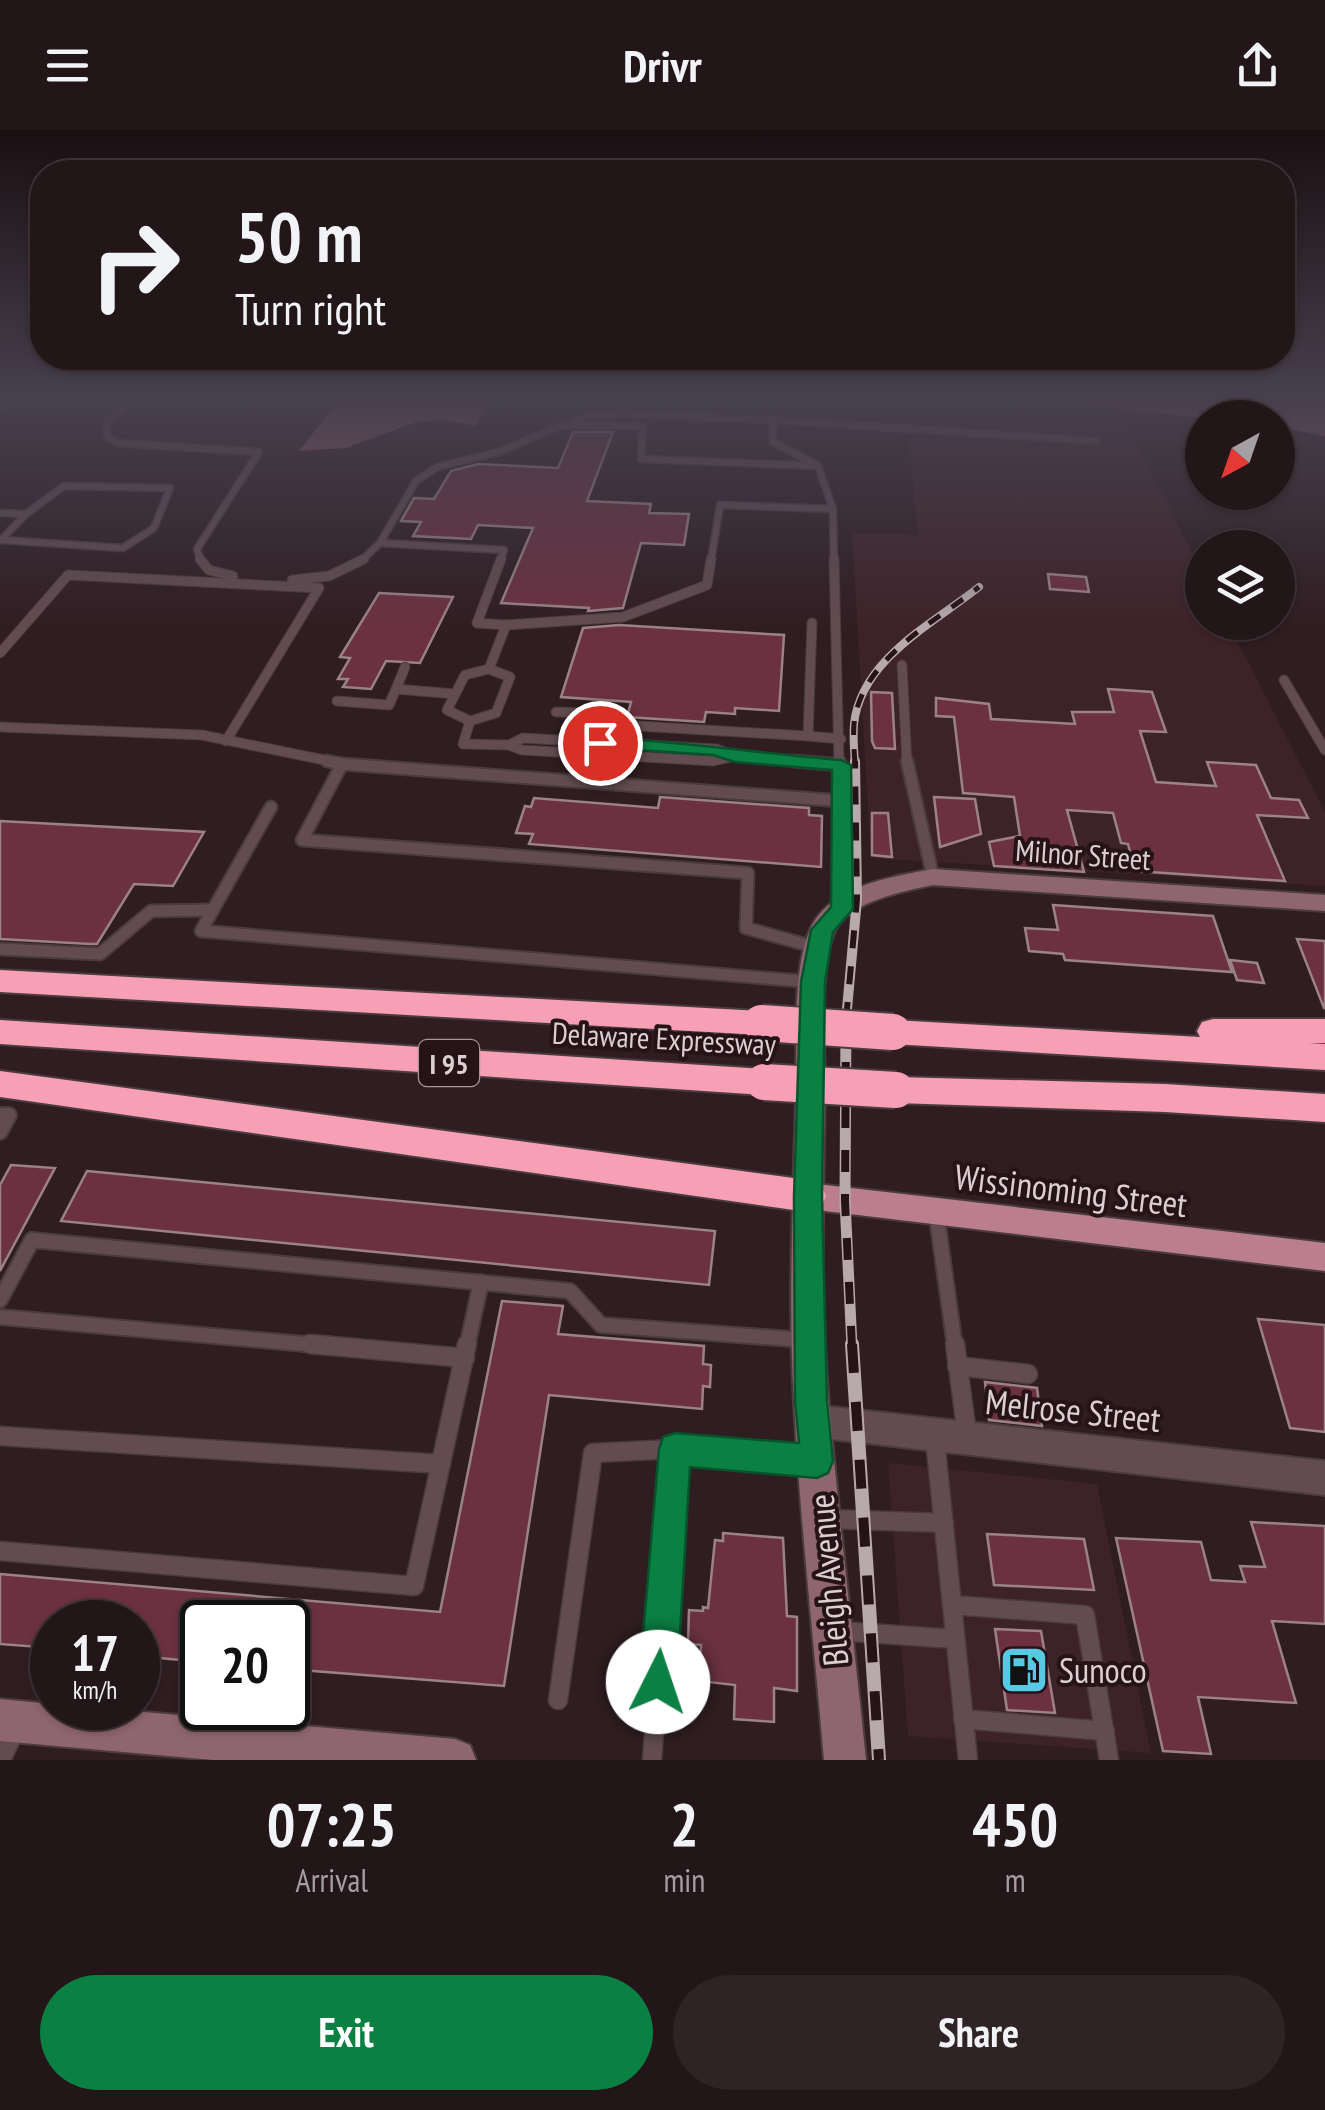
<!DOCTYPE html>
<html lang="en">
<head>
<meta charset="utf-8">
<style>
	body { margin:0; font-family:"PT Sans Narrow",sans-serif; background:#2f2326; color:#f1f3f6; height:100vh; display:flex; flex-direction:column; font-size:38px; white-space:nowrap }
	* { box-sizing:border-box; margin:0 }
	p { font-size:32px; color:#a39fa2 }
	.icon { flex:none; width:55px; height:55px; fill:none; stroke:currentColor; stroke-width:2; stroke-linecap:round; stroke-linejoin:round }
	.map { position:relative; height:1630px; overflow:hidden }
	.side { display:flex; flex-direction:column; background:#231619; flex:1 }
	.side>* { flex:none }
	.banner { position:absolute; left:30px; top:30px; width:1265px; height:210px; border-radius:40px; box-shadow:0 2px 8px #0004,0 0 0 2px #403538; background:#231619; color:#f1f3f6; overflow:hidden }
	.needle { width:65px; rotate:220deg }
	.buttons { position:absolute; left:1185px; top:270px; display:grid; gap:20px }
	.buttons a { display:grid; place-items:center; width:110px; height:110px; border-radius:50%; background:#231619; box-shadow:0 2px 8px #0004,0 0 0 2px #403538; font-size:50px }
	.speed { position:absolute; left:30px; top:1470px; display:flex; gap:20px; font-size:50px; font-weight:700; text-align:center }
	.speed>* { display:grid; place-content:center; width:130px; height:130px; border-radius:50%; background:#231619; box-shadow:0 2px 8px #0004,0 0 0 2px #403538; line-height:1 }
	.speed small { font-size:25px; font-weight:400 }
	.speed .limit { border:5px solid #111; border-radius:15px; background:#fff; color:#111 }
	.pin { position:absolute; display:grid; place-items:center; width:85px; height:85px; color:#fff; margin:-42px; border:5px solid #fff; border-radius:50%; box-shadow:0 2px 10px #0007 }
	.me { position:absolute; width:110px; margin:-55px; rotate:4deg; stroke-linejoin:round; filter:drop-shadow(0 0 8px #0008) }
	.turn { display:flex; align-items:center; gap:35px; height:210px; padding:0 40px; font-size:45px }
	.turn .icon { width:130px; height:130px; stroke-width:2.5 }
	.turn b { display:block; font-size:70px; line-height:85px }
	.eta { display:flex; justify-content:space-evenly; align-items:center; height:170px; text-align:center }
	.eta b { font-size:60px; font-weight:600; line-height:70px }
	.primary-button { display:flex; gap:20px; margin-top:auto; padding:20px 40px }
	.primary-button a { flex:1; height:115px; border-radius:60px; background:#0b8043; color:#fff; font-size:40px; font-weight:600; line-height:115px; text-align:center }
	.primary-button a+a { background:#2f2326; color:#f1f3f6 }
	header { display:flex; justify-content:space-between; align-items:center; height:130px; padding:0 40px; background:#231619; font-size:45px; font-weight:600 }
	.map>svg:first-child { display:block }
	.built { fill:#3d2329 }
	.water { fill:#965767 }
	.building { fill:#6b3141; stroke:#9a8287; stroke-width:2.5 }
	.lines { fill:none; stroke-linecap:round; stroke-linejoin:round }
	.service-far4-casing { stroke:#493b3e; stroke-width:9 }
	.service-far3-casing { stroke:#493b3e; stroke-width:11 }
	.service-far2-casing { stroke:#493b3e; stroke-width:15 }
	.service-far1-casing { stroke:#493b3e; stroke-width:18 }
	.service-casing { stroke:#493b3e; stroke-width:21 }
	.minor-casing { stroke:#493b3e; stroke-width:4 }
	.secondary-casing { stroke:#493b3e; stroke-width:4 }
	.primary-casing { stroke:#493b3e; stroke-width:4 }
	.motorway-casing { stroke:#493b3e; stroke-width:4 }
	.service-far4 { stroke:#624c51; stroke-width:6 }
	.service-far3 { stroke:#624c51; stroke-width:9 }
	.service-far2 { stroke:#624c51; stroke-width:11 }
	.service-far1 { stroke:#624c51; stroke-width:14 }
	.service { stroke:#624c51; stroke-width:18 }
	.minor { fill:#624c51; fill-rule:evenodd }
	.secondary { fill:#8f656f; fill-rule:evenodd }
	.primary { fill:#bb7e8c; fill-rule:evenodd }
	.motorway { fill:#f79fb4; fill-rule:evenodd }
	.rail-far3-casing { stroke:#b7a9ac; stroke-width:8 }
	.rail-far2-casing { stroke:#b7a9ac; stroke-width:10 }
	.rail-far1-casing { stroke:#b7a9ac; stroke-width:11 }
	.rail-casing { stroke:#b7a9ac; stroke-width:14 }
	.rail-far3 { stroke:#251318; stroke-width:5; stroke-dasharray:14; stroke-linecap:butt }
	.rail-far2 { stroke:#251318; stroke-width:6; stroke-dasharray:18; stroke-linecap:butt }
	.rail-far1 { stroke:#251318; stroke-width:8; stroke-dasharray:22; stroke-linecap:butt }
	.rail { stroke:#251318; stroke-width:10; stroke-dasharray:29; stroke-linecap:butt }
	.motorway-bridge-casing { stroke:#493b3e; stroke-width:40; stroke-linecap:butt }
	.motorway-bridge { stroke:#f79fb4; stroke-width:36 }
	.route { fill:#0b8043; stroke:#07532c; stroke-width:2.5 }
	.labels { text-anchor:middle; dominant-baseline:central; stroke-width:8; stroke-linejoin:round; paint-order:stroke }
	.shield { fill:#251318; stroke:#a5979a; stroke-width:2.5 }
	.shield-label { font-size:28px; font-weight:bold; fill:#dccfd2 }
	.street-label { font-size:30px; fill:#dccfd2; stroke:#251318 }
	.near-street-label { font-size:35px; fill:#dccfd2; stroke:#251318 }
	.near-poi-label { font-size:35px; fill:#dccfd2; stroke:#251318; text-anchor:start }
</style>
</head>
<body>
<header><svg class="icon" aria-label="menu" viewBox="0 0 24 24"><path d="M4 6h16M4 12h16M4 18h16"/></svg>Drivr<svg class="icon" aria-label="share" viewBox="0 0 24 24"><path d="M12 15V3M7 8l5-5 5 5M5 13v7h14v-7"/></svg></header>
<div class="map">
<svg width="1325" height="1630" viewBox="0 0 1325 1630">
	<rect width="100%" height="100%" fill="#2f1d21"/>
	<g class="built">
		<polygon points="907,287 1128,297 1202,443 1202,492 1228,493 1325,682 1325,756 871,728 852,403 918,405"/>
		<polygon points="888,1333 1097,1354 1151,1623 908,1606"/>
	</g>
	<g class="water">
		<polygon points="338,271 489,271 476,296 442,290 416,292 346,318 299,321"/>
		<polygon points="1054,271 1325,271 1325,306 1278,297 1278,288 1202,288"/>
	</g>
	<g class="building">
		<polygon points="573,302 613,302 587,371 651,374 649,383 689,384 684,415 641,413 623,478 588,481 589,478 501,473 533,398 478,395 471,409 413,406 421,392 401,391 414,368 434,369 451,341 478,334 558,338"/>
		<polygon points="1048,444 1086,447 1089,462 1050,459"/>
		<polygon points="379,463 453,467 420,533 386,531 371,559 343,557 348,549 338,549 350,528 340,527"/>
		<polygon points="619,495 784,505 779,581 735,578 735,584 706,582 704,592 627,587 631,572 561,567 583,498"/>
		<polygon points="1108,559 1152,562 1166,602 1140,601 1156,652 1216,656 1207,632 1256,635 1271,668 1299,670 1308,688 1257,685 1285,751 1135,741 1128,714 1121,713 1113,683 1067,680 1084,742 994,736 989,712 1020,706 1014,667 963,663 954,587 936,586 936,568 989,574 991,589 1075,594 1072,582 1114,582"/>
		<polygon points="871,562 892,563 895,619 875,618 872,611"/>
		<polygon points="660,667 809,678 809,685 822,686 821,737 529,714 533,704 516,703 525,676 531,677 534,668 658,678"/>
		<polygon points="934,667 975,669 981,704 940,717"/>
		<polygon points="872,683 888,683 892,727 872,725"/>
		<polygon points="0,691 204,702 173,756 134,754 97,814 90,814 0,809"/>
		<polygon points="1053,775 1213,786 1232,842 1065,830 1063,824 1029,821 1025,798 1058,800"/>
		<polygon points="1297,809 1325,811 1325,878 1324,878"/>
		<polygon points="1230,830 1257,833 1264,853 1237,850"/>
		<polygon points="11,1035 55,1038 0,1141 0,1055"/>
		<polygon points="87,1041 715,1101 709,1155 61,1091"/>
		<polygon points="502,1171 563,1176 558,1204 704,1216 703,1234 711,1235 710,1257 703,1256 702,1279 549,1265 504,1556 288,1539 288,1492 202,1492 202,1532 138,1526 138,1492 52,1492 52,1518 0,1514 0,1444 440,1482"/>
		<polygon points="1258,1189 1325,1195 1325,1302 1290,1298"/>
		<polygon points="985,1252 1037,1258 1042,1296 989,1290"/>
		<polygon points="1251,1392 1325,1396 1325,1494 1272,1491 1296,1573 1198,1567 1211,1624 1163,1621 1116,1408 1201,1412 1211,1450 1245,1452 1240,1436 1265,1437"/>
		<polygon points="723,1403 783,1408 787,1486 797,1487 797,1561 774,1558 774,1592 734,1589 735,1555 700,1551 701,1515 688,1514 689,1480 703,1481 703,1477 708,1478 715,1410 723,1411"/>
		<polygon points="987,1404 1084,1409 1094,1460 994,1455"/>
		<polygon points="995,1499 1041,1501 1055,1583 1007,1580"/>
	</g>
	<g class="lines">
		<g class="service-far4-casing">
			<g id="service-far4">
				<polyline points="132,271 107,292 107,306 118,313 259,322 197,419 201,431"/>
				<polyline points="627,271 621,284 773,290"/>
				<polyline points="0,277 8,271"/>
				<polyline points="572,292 589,284 621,284"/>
				<polyline points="815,334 773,312 773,290 1097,311"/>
				<polygon points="64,356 170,358 154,398 123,418 1,410 26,384"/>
				<polyline points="833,379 834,431"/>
				<polyline points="0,383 26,384"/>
				<polyline points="361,431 380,413"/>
				<polyline points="500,431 504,420 380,413 416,351 437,337 499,322 561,295 643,296 641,329 818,336 833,379 720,375 711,431"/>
			</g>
		</g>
		<g class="service-far3-casing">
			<g id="service-far3">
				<polyline points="200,429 209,440 233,446"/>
				<polyline points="501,429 477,493 506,495"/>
				<polyline points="834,429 839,633"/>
				<polyline points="292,450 329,446 364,429"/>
				<polyline points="812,493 808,606 841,609"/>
				<polyline points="506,495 623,487 707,455 711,429"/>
				<polyline points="0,523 68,445 319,458 226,611"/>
				<polyline points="902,535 907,633"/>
				<polyline points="489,539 506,495"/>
				<polygon points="489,539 510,547 496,583 470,591 447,580 465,545"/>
				<polyline points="1284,550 1325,620"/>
				<polyline points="396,559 405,537"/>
				<polyline points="337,571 389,575 396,559 455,564"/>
				<polyline points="556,582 588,583 621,595 808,606"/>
				<polyline points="470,591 463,614 509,615"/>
				<polyline points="0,597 202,605 339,633"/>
				<polygon points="523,608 716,619 735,626 713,631 522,620 509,615"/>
				<polyline points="735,626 823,633"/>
			</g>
		</g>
		<g class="service-far2-casing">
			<g id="service-far2">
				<polyline points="327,631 342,634"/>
				<polyline points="794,631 841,635"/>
				<polyline points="839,631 842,779"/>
				<polyline points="907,631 933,747"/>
				<polyline points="271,677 201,801 813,852"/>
				<polyline points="818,818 746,798 748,743 302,710 342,634 842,671"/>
				<polyline points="0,819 100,824 151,781 213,780"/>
			</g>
		</g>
		<g class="service-far1-casing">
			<g id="service-far1">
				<polyline points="0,985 9,985 0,1002"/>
				<polyline points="936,1081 955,1217"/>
				<polyline points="0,1170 32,1110 570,1161 601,1195 806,1210"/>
				<polyline points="0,1187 338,1217"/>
				<polyline points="467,1217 481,1152"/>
			</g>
		</g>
		<g class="service-casing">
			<g id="service">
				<polyline points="310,1214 465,1228"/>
				<polyline points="955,1214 967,1304"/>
				<polyline points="957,1236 1028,1244"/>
				<polyline points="0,1306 441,1334"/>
				<polyline points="935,1310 952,1475"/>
				<polyline points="828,1389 944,1393"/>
				<polyline points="0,1421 414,1456 467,1214"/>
				<polyline points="839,1501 955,1509"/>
				<polyline points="558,1570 593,1323 675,1319"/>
				<polyline points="963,1589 1105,1601"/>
				<polyline points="1,1630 16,1598"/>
				<polyline points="652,1630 675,1319 813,1331"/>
				<polyline points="968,1630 952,1475 1085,1485 1109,1630"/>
			</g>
		</g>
		<g class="minor-casing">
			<polygon id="minor" points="813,1275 1325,1331 1325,1365 813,1307 802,1302 797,1291 802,1280"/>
		</g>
		<g class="secondary-casing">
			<g id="secondary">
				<path d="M933,739L1325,765V781L933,755C904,761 846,772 834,803C819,841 825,920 825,962C823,1066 820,1171 829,1274C839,1393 854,1512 866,1630H824C814,1511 800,1392 794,1273C788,1173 793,1070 796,969C798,920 791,847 809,802C827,756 891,747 933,739Z"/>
				<polygon points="0,1569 52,1574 52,1578 98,1578 455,1609 470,1615 476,1630 213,1630 0,1611"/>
			</g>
		</g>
		<g class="primary-casing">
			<polygon id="primary" points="808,1053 1325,1113 1325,1141 808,1079 797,1075 793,1066 797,1057"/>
		</g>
		<g class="motorway-casing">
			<g id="motorway">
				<polygon points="0,840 761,881 772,884 777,893 772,902 761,905 0,862"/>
				<polygon points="1213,889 1325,889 1325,913 1309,913 1325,914 1325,940 893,914 882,911 877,902 882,893 893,890 1200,907 1197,901 1202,892"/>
				<polygon points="0,890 764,939 776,943 781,952 776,961 764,965 0,914"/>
				<polygon points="0,941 808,1050 821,1055 826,1066 821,1077 808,1082 0,967"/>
				<polygon points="896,947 1165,954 1325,964 1325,992 1165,982 896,973 884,970 879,960 884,950"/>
			</g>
		</g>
		<use href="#service-far4" class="service-far4"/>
		<use href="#service-far3" class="service-far3"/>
		<use href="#service-far2" class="service-far2"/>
		<use href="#service-far1" class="service-far1"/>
		<use href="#service" class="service"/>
		<use href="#minor" class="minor"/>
		<use href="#secondary" class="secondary"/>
		<use href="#primary" class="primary"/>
		<use href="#motorway" class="motorway"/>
		<g class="rail-far3-casing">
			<path id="rail-far3" d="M855,633C854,621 853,607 854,594C861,529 934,493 979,457"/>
		</g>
		<g class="rail-far2-casing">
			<polyline id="rail-far2" points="846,890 857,769 855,631"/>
		</g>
		<g class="rail-far1-casing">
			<polyline id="rail-far1" points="846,888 845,1071 852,1217"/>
		</g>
		<g class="rail-casing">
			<polyline id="rail" points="852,1214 879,1630"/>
		</g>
		<use href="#rail-far3" class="rail-far3"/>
		<use href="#rail-far2" class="rail-far2"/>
		<use href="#rail-far1" class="rail-far1"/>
		<use href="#rail" class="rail"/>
		<g class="motorway-bridge-casing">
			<g id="motorway-bridge">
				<polyline points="761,893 893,902"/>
				<polyline points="764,952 896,960"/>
			</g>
		</g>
		<use href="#motorway-bridge" class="motorway-bridge"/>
	</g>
	<linearGradient id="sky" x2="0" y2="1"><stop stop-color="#1a1012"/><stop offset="0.54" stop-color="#47404e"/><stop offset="1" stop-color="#47404e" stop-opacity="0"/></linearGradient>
	<rect width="1325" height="499" fill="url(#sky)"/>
	<path class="route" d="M600,607C681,612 760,623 841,630L851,635L853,779L833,802L825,852L822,1066L827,1271L833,1331L828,1343L817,1348L690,1337L677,1552L671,1566L658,1571L644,1566L639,1552L659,1319L663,1307L675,1303L799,1313L795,1271L794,1066L801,852L811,800L831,777L832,640L735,632L713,625L593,617V609Z"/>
	<defs>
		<g id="fuel-square" transform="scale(2.5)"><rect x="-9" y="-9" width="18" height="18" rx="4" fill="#57c9e2" stroke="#251318"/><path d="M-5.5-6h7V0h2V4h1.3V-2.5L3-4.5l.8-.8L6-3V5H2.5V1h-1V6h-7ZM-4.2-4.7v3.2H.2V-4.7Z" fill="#111"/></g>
	</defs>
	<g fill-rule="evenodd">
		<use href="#fuel-square" x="1024" y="1540"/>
	</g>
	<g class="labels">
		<rect class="shield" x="419" y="910" width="60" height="46" rx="8"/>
		<g class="shield-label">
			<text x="449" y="933">I 95</text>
		</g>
		<g class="street-label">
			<text transform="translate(1083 724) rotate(4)">Milnor Street</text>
			<text transform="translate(664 908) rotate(3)">Delaware Expressway</text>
		</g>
		<g class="near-street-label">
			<text transform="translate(1071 1060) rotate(7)">Wissinoming Street</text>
			<text transform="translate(1073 1280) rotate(6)">Melrose Street</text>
			<text transform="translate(828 1450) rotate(-95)">Bleigh Avenue</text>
		</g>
		<g class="near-poi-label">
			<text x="1059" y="1540">Sunoco</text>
		</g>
	</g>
</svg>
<div class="buttons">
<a><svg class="needle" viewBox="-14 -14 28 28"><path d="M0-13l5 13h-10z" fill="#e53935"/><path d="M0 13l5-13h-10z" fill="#a39fa2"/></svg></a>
<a><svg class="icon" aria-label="layers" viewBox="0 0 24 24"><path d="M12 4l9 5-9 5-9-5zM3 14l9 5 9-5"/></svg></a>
</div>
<div class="speed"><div>17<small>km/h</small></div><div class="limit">20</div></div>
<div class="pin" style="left:600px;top:613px;background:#d93025"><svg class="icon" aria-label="arrive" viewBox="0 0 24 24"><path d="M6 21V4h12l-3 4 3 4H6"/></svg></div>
<svg class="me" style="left:658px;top:1552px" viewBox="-20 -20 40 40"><circle r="19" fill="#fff"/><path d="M0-13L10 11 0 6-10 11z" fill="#0b8043"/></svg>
<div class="banner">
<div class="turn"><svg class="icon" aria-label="right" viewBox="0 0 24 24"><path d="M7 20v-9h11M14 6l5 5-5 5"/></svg><div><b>50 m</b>Turn right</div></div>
</div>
</div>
<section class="side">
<div class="eta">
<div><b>07:25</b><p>Arrival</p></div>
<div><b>2</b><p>min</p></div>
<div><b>450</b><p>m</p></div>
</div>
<div class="primary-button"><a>Exit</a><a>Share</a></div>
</section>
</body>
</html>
